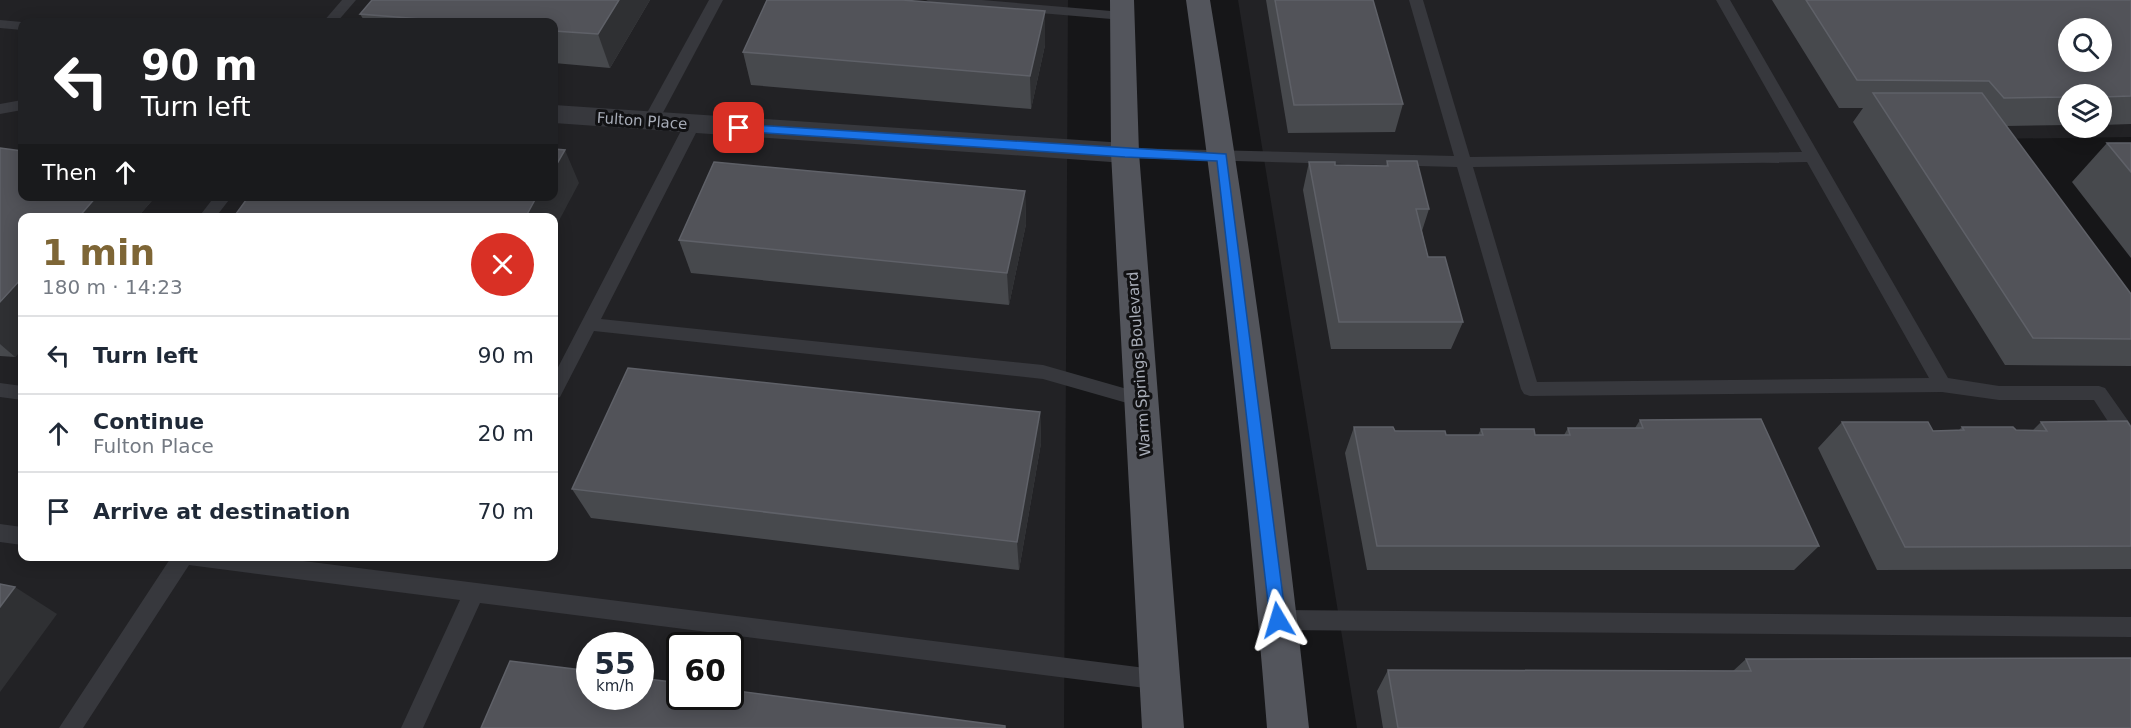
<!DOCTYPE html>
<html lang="en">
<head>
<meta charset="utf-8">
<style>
	body { margin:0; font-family:"DejaVu Sans",sans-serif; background:#f2f2f3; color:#1f2937; height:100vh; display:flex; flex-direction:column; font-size:22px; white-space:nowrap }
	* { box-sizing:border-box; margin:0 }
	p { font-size:20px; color:#747a83 }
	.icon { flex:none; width:33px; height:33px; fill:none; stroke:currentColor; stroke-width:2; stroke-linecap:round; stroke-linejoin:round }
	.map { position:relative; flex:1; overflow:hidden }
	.drawer { position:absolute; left:18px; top:213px; width:540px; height:348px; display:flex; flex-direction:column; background:#fff; border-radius:12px; box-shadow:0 3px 15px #0003 }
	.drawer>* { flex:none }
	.top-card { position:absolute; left:18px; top:18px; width:540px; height:183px; border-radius:12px; box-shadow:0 3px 15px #0003; background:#202124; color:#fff; overflow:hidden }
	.buttons { position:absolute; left:2058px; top:18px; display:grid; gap:12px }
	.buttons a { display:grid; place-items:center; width:54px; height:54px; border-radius:50%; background:#fff; box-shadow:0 3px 15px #0003; font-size:30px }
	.speed { position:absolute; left:576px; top:632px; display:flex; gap:12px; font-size:30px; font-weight:700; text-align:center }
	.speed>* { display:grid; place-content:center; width:78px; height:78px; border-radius:50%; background:#fff; box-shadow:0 3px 15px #0003; line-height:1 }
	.speed small { font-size:15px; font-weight:400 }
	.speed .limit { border:3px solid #111; border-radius:9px; background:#fff; color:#111 }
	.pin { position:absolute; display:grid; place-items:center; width:51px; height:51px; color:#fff; margin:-26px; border-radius:12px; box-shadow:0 3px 9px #0006 }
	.me { position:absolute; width:66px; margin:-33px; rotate:353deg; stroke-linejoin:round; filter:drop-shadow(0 0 4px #0008) }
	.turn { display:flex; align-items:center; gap:21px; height:126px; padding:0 24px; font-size:27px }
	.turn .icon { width:78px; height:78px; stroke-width:2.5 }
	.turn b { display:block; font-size:42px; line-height:51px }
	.then { display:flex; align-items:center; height:57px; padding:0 24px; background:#0003; gap:12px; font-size:22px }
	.round { display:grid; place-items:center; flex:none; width:63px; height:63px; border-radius:32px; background:#f2f2f3 }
	.headline { display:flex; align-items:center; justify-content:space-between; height:102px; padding:0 24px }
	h1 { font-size:36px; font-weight:600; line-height:45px; color:#7e6636 }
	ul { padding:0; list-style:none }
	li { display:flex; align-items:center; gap:18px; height:78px; padding:0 24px; border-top:2px solid #e0e1e3 }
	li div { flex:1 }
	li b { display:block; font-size:22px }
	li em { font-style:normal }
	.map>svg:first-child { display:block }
	.built { fill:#222225; fill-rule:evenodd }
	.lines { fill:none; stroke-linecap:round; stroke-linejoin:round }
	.lane { fill:#37383d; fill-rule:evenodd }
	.street { fill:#37383d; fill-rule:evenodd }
	.primary { fill:#53555c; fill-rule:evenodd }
	.wall { fill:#47494d }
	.shaded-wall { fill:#2f3033 }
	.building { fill:#525359; stroke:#5f6168; stroke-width:1.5; fill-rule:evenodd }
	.route { fill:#1a73e8; stroke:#114b97; stroke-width:1.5 }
	.labels { text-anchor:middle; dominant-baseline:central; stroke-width:6; stroke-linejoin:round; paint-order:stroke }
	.street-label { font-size:15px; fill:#a8adb8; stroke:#111113 }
</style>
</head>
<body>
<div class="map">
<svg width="2131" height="728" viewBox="0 0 2131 728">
	<rect width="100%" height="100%" fill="#161618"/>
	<g class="built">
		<path d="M0,0H1068L1064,728H0ZM22,22H554V196H22ZM22,218H554V556H22ZM590,645H640V696H590ZM680,645H730V696H680Z"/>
		<path d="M1238,0H2131V137L1987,139L2131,326V728H1357ZM2068,28H2102V62H2068ZM2068,94H2102V128H2068Z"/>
	</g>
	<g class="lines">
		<g class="lane">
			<polygon points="342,0 356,0 337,22 323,22"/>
			<polygon points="709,0 723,0 658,122 650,127 645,126 642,122"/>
			<polygon points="926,0 982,0 1123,12 1130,16 1123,20 933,4"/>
			<path d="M1409,0H1423L1470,157L1802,152L1716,0H1730L1948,378L1999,386H2099L2105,388L2131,425V448L2124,446L2094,400H1999L1942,392L1530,396L1524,394L1521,389L1457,167L1125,158L1117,153L1125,148L1454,156ZM1807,162L1929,378L1537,382L1473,167Z"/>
			<polygon points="0,20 22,22 25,22 22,22 22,30 0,28"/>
			<polygon points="22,100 22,110 0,114 0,104"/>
			<polygon points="692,120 700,125 601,319 1043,365 1148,395 1150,400 1148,405 1141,407 1043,379 594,331 560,397 554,399 554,375 684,125"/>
			<polygon points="215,196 232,196 215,218 198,218"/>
			<polygon points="0,383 22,386 22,400 0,397"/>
			<polygon points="0,524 22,527 22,545 0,542"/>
			<polygon points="172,556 264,556 1161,670 1169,673 1172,680 1169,687 1161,690 480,603 423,728 401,728 460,600 189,565 83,728 59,728"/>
			<polygon points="1278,610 2131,617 2131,637 1278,630 1271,627 1267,620 1271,613"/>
		</g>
		<polygon class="street" points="554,105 1125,143 1135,146 1139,153 1135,160 1125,163 554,123"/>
		<g class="primary">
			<polygon points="1110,0 1134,0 1139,153 1184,728 1142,728 1111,153"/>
			<path d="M1186,0H1210C1250,241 1283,485 1309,728H1267C1248,485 1220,242 1186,0Z"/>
		</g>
	</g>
	<g class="wall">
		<polygon points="372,0 650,0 610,68 554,63 554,22 365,22 360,14"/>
		<polygon points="1266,0 1373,0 1403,104 1395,132 1288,133"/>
		<polygon points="1772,0 2131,0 2131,124 2102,125 2102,94 2068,94 2068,125 2006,126 2131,294 2131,366 2005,365 1853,122 1863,108 1839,108"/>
		<polygon points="1045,11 1045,45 1031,109 751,85 743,52"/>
		<polygon points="2107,143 2131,143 2131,258 2072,182"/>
		<polygon points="0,148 22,196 156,196 15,357 0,356"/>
		<polygon points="1387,161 1429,209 1422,231 1428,257 1463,322 1451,349 1331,349 1303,190 1309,162 1335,165 1386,166"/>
		<polygon points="1025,191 1026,224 1009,305 691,273 679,240"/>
		<polygon points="1040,412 1041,443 1019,570 591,518 572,489"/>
		<polygon points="1640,420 1819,546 1794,570 1367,570 1345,453 1354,427 1446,435 1478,435 1481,429 1535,435 1564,435 1568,428 1635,428"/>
		<polygon points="1842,422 1933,431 1958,431 1962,427 2032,431 2041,422 2131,427 2131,569 1877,570 1818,448"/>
		<polygon points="1746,659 2131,728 1383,728 1377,691 1388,670 1733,671"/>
	</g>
	<g class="shaded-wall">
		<polygon points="619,0 650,0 610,68 598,34"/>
		<polygon points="1045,11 1045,45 1031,109 1030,76"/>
		<polygon points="565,150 579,183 554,230 554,218 525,218 537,196 554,196 554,169"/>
		<polygon points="1025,191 1026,224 1009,305 1007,273"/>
		<polygon points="97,196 156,196 137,218 78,218"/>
		<polygon points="22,278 22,349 15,357 0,344 0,302"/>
		<polygon points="1040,412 1041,443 1019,570 1017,542"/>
		<polygon points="15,587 57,614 0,692 0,607"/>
	</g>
	<g class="building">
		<polygon points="372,0 619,0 598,34 554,31 554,22 458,22 360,14"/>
		<polygon points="767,0 902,0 1045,11 1030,76 743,52"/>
		<polygon points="1275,0 1373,0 1403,104 1294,105"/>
		<path d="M1806,0H2131V96L2102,97V94H2068V97L2004,98L1989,81L1857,80ZM2068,28H2102V62H2068Z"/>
		<polygon points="1873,93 1982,93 2131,294 2131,339 2033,338"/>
		<polygon points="2107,143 2131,143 2131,172"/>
		<polygon points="0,148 22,151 22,196 97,196 78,218 22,218 22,278 0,302"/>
		<polygon points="554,149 565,150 554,169"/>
		<polygon points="1387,161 1417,161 1429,209 1416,209 1428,257 1445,257 1463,322 1339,322 1309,162 1335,162 1335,165 1388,166"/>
		<polygon points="714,162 1025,191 1007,273 679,240"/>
		<polygon points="249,196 537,196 525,218 233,218"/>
		<polygon points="628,368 1040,412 1017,542 572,489"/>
		<polygon points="1761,419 1819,546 1377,546 1354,427 1393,427 1395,431 1445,431 1446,435 1483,435 1481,429 1534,429 1535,435 1570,435 1568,428 1643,428 1640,420"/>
		<polygon points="2127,421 2131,427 2131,546 1905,547 1842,422 1928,422 1933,431 1964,430 1962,427 2013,427 2016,430 2047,431 2041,422"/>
		<polygon points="0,584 15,587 0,607"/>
		<polygon points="2131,658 2131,728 1398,728 1388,670 1751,671 1746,659"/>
		<polygon points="510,661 590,671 590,696 640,696 640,678 680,683 680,696 730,696 730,690 1005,726 1005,728 481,728"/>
	</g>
	<polygon class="route" points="739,124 1226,154 1286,620 1283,625 1278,627 1272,625 1270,620 1217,161 1125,157 735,131 733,128"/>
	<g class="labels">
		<g class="street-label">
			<text transform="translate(642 121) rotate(4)">Fulton Place</text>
			<text transform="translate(1139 364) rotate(-94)">Warm Springs Boulevard</text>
		</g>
	</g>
</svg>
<div class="buttons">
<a><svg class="icon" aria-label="search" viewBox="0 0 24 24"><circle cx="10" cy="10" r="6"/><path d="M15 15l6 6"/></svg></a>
<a><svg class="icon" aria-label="layers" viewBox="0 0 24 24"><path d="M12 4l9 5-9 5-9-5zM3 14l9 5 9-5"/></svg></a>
</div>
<div class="speed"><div>55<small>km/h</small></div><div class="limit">60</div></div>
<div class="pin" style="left:739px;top:128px;background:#d93025"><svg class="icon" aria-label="arrive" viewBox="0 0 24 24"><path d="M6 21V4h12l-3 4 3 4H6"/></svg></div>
<svg class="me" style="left:1278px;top:620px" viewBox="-20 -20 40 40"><path d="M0-17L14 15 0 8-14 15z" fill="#1a73e8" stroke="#fff" stroke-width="4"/></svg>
<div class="top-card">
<div class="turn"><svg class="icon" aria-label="left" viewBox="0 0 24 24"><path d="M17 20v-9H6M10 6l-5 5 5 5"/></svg><div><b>90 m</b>Turn left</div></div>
<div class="then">Then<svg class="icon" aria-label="ahead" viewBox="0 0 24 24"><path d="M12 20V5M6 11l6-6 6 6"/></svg></div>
</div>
<section class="drawer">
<div class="headline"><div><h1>1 min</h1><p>180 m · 14:23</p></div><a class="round" style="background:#d93025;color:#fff"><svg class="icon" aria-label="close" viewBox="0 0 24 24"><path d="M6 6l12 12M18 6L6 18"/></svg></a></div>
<ul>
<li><svg class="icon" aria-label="left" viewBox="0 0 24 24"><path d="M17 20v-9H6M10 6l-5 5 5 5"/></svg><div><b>Turn left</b></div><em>90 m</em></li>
<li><svg class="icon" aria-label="ahead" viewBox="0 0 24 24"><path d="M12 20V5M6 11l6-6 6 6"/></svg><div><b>Continue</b><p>Fulton Place</p></div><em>20 m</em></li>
<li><svg class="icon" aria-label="arrive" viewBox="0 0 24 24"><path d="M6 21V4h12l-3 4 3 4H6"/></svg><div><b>Arrive at destination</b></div><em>70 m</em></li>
</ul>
</section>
</div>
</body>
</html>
